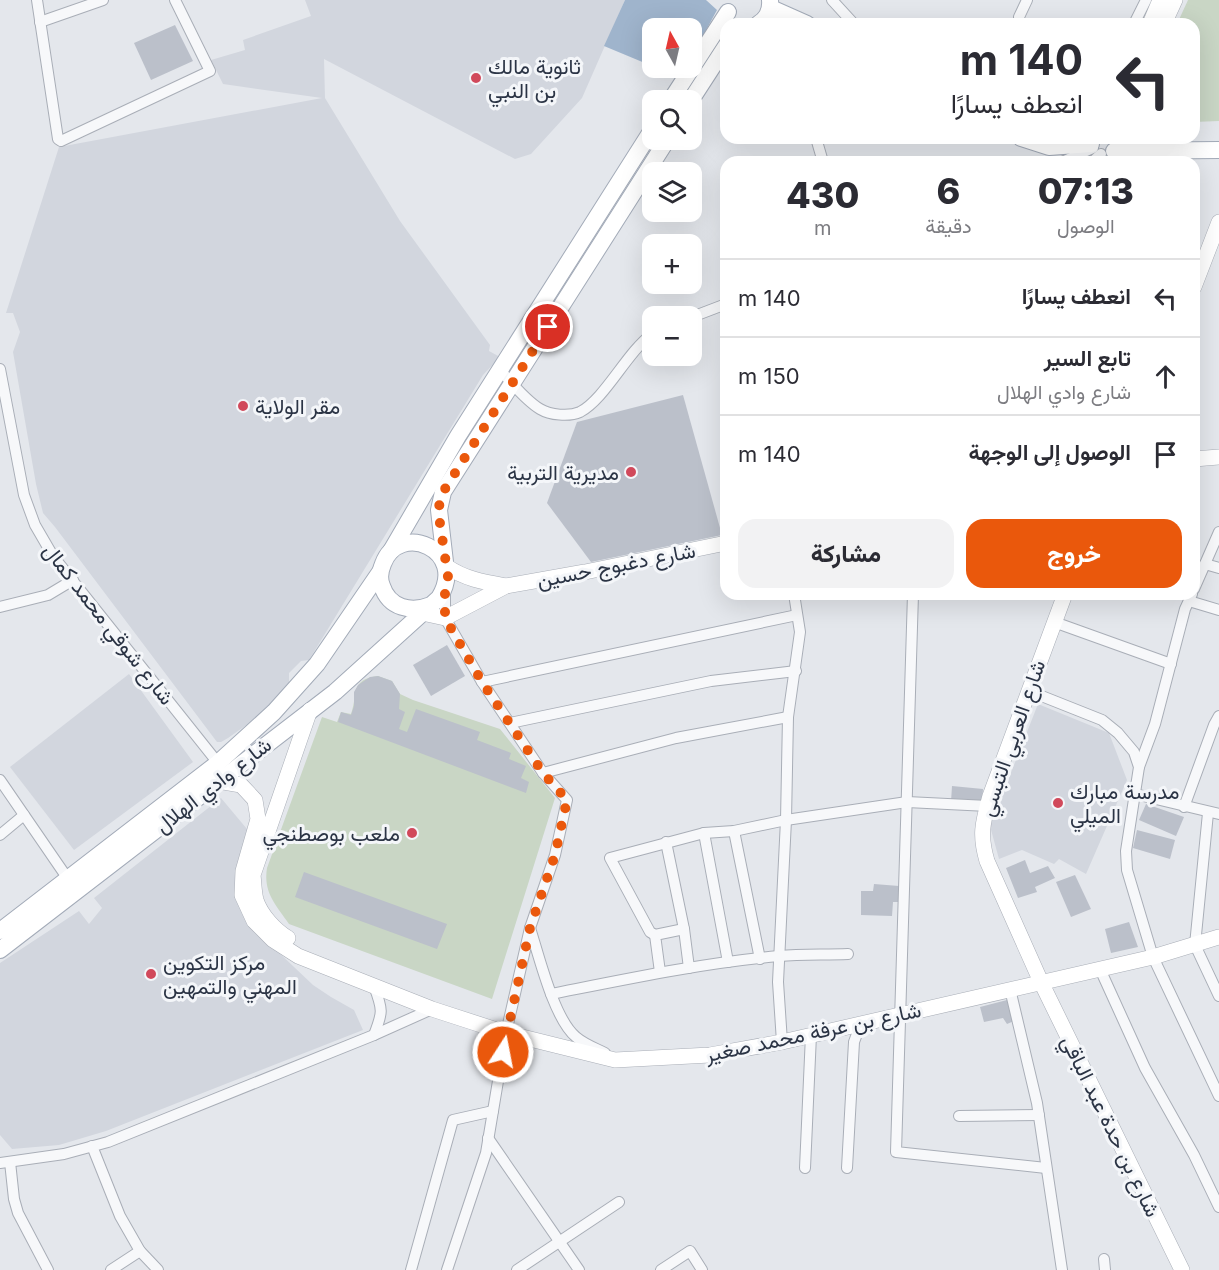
<!DOCTYPE html>
<html lang="ar">
<head>
<meta charset="utf-8">
<style>
	body { margin:0; font-family:Inter,Vazirmatn,sans-serif; background:#f2f2f3; color:#2b2b33; direction:rtl; height:100vh; display:flex; flex-direction:column; font-size:22px; white-space:nowrap }
	* { box-sizing:border-box; margin:0 }
	p { font-size:20px; color:#7c7c81 }
	.icon { flex:none; width:33px; height:33px; fill:none; stroke:currentColor; stroke-width:2; stroke-linecap:round; stroke-linejoin:round }
	.map { position:relative; flex:1; overflow:hidden; direction:ltr }
	.sheet { position:absolute; left:720px; top:156px; width:480px; height:444px; display:flex; flex-direction:column; background:#fff; border-radius:18px; box-shadow:0 6px 24px #0002; direction:rtl }
	.sheet>* { flex:none }
	.hud { position:absolute; left:720px; top:18px; width:480px; height:126px; border-radius:18px; box-shadow:0 6px 24px #0002; direction:rtl; background:#fff; color:#2b2b33; overflow:hidden }
	.needle { width:39px; rotate:352deg }
	.tools { position:absolute; left:642px; top:18px; display:grid; gap:12px }
	.tools a { display:grid; place-items:center; width:60px; height:60px; border-radius:12px; background:#fff; box-shadow:0 6px 24px #0002; font-size:30px }
	.pin { position:absolute; display:grid; place-items:center; width:51px; height:51px; color:#fff; margin:-26px; border:3px solid #fff; border-radius:50%; box-shadow:0 2px 6px #0007 }
	.me { position:absolute; width:66px; margin:-33px; rotate:11deg; stroke-linejoin:round; filter:drop-shadow(0 0 4px #0008) }
	.turn { display:flex; align-items:center; gap:21px; height:126px; padding:0 18px; font-size:27px }
	.turn .icon { width:78px; height:78px; stroke-width:2.5 }
	.turn b { display:block; font-size:42px; line-height:51px }
	.eta { display:flex; justify-content:space-evenly; align-items:center; height:102px; text-align:center }
	.eta b { font-size:36px; font-weight:800; line-height:42px }
	.action { display:flex; gap:12px; margin-top:auto; padding:12px 18px }
	.action a { flex:1; height:69px; border-radius:18px; background:#ea580c; color:#fff; font-size:24px; font-weight:800; line-height:69px; text-align:center }
	.action a+a { background:#f2f2f3; color:#2b2b33 }
	ul { padding:0; list-style:none }
	li { display:flex; align-items:center; gap:18px; height:78px; padding:0 18px; border-top:2px solid #e1e1e2 }
	li div { flex:1 }
	li b { display:block; font-size:22px }
	li em { font-style:normal }
	.map>svg:first-child { display:block }
	.built { fill:#d2d6de }
	.green { fill:#c9d6c5 }
	.water { fill:#9fb4cc }
	.building { fill:#bbc0ca }
	.lines { fill:none; stroke-linecap:round; stroke-linejoin:round }
	.street-casing { stroke:#a9aeb7; stroke-width:12 }
	.secondary-casing { stroke:#a9aeb7; stroke-width:16 }
	.primary-casing { stroke:#a3abb8; stroke-width:18 }
	.street { stroke:#f7f8fa; stroke-width:10 }
	.secondary { stroke:#fff; stroke-width:15 }
	.primary { stroke:#fff; stroke-width:16 }
	.route { stroke:#ea580c; stroke-width:10; stroke-dasharray:0 18 }
	.poi-dot { fill:#d1495b; stroke:#f4f6f9; stroke-width:2 }
	.labels { text-anchor:middle; dominant-baseline:central; stroke-width:6; stroke-linejoin:round; paint-order:stroke }
	.poi-label { font-size:21px; fill:#2b3445; stroke:#f4f6f9; text-anchor:start }
	.street-label { font-size:21px; fill:#2b3445; stroke:#f4f6f9 }
</style>
</head>
<body>
<div class="map">
<svg width="1219" height="1270" viewBox="0 0 1219 1270">
	<rect width="100%" height="100%" fill="#e4e7ec"/>
	<g class="built">
		<polygon points="305,0 625,0 582,98 531,154 515,159 324,59 325,98 400,221 490,345 489,351 500,357 483,375 309,660 301,661 289,673 289,695 228,738 221,742 217,742 55,527 43,513 36,484 13,352 20,332 13,313 6,313 59,147 322,98 223,84 211,60 245,50 243,40 311,16"/>
		<polygon points="129,674 193,762 74,850 10,767"/>
		<polygon points="1038,704 1109,733 1127,780 1086,874 1059,859 1054,864 1022,850 999,859 990,826"/>
		<polygon points="221,798 252,835 255,930 313,985 331,997 354,1010 363,1030 106,1131 59,1145 12,1149 0,1135 0,963 79,911 89,924 102,908 94,898"/>
	</g>
	<g class="green">
		<polygon points="1188,0 1219,0 1219,121 1194,122 1194,24 1177,24"/>
		<path d="M378,676L392,681L400,694L413,700L500,729L555,798L492,999L289,924C276,905 263,893 267,868L322,717L337,722L341,712L351,714C358,695 350,679 378,676Z"/>
	</g>
	<polygon class="water" points="625,0 706,0 717,10 692,56 692,28 652,28 652,66 604,46"/>
	<g class="building">
		<polygon points="175,25 193,61 151,80 134,43"/>
		<polygon points="683,395 722,535 591,562 547,503 577,422"/>
		<polygon points="447,645 465,676 431,696 413,665"/>
		<polygon points="378,676 392,681 400,694 399,709 405,712 399,729 407,732 416,709 480,732 477,740 511,753 509,759 526,766 521,778 529,782 526,793 338,722 341,712 351,715 354,706 354,692 358,685 370,677"/>
		<polygon points="952,786 983,789 982,803 951,802"/>
		<polygon points="1146,804 1184,817 1176,836 1139,820"/>
		<polygon points="1137,830 1175,840 1170,859 1133,848"/>
		<polygon points="1025,860 1030,873 1048,866 1055,878 1035,887 1037,892 1018,898 1006,868"/>
		<polygon points="304,872 447,924 437,949 295,897"/>
		<polygon points="1075,875 1091,909 1071,917 1056,882"/>
		<polygon points="874,884 899,886 898,902 893,902 892,916 861,915 861,891 873,891"/>
		<polygon points="1129,922 1138,947 1111,953 1105,929"/>
		<polygon points="1007,1000 1014,1021 1007,1024 1003,1018 984,1022 980,1007"/>
	</g>
	<g class="lines">
		<g class="street-casing">
			<g id="street">
				<polyline points="37,0 58,139 61,141 210,71 175,0"/>
				<polyline points="832,0 854,24"/>
				<polyline points="1019,17 1027,0"/>
				<polyline points="40,22 103,0"/>
				<polyline points="1134,24 1146,0"/>
				<polyline points="816,138 823,162"/>
				<polyline points="1062,162 1093,148"/>
				<polyline points="1092,162 1101,154"/>
				<polyline points="692,317 726,304"/>
				<polyline points="0,369 24,495 35,525 53,556 218,763"/>
				<path d="M500,370C511,382 525,400 540,409C550,415 569,417 580,412C605,399 627,352 652,334"/>
				<polyline points="1205,564 1219,568"/>
				<polyline points="445,588 445,618 482,682 543,773 567,800 555,855 530,928 506,1033 486,1153 447,1270"/>
				<polyline points="1194,589 1219,532"/>
				<polyline points="913,594 896,1152 1046,1168"/>
				<polyline points="1189,601 1219,610"/>
				<polyline points="0,607 48,595 73,580"/>
				<polyline points="1054,622 1171,664"/>
				<polyline points="482,682 797,615"/>
				<polyline points="1029,691 1102,720 1118,733 1134,752 1139,767 1126,851 1127,870 1153,957 1219,1096"/>
				<polyline points="510,723 711,681 796,671"/>
				<polyline points="1139,767 1155,724 1185,609 1192,594"/>
				<polyline points="543,773 676,738 788,717"/>
				<polyline points="0,780 68,879"/>
				<polyline points="1135,794 1219,814"/>
				<polyline points="1184,807 1214,725 1219,716"/>
				<polyline points="1208,813 1195,945 1219,996"/>
				<polyline points="734,831 760,959"/>
				<polyline points="704,833 728,962"/>
				<polyline points="0,835 24,815"/>
				<polyline points="666,842 684,929 689,968"/>
				<path d="M530,928C539,956 554,1019 576,1037C584,1044 595,1048 605,1053"/>
				<polyline points="655,935 650,932 610,858 704,833 734,831 786,820 907,802 988,806"/>
				<polyline points="1100,969 1145,1068 1194,1155 1219,1207"/>
				<polyline points="660,972 655,935 684,929"/>
				<polyline points="1010,989 1037,1103 1062,1270"/>
				<path d="M551,994C627,979 702,963 779,956C802,954 825,955 848,954"/>
				<path d="M374,1035C383,1012 383,1010 374,986"/>
				<polyline points="782,1042 778,982 786,820 788,717 800,632 794,594"/>
				<polyline points="959,1116 1039,1115"/>
				<polyline points="488,1138 579,1270"/>
				<polyline points="92,1146 120,1216 140,1251 158,1270"/>
				<polyline points="10,1162 14,1199 18,1213 48,1270"/>
				<polyline points="0,1163 64,1154 108,1142 374,1035 432,1009"/>
				<polyline points="805,1168 811,1035"/>
				<polyline points="847,1168 854,1042 861,1023"/>
				<polyline points="1104,1259 1105,1270"/>
				<polyline points="111,1270 140,1251"/>
				<polyline points="411,1270 453,1120 493,1111"/>
				<polyline points="517,1270 619,1202"/>
				<polyline points="661,1270 690,1251 702,1270"/>
			</g>
		</g>
		<g class="secondary-casing">
			<g id="secondary">
				<polyline points="1150,24 1160,0"/>
				<polyline points="1164,24 1175,0"/>
				<polyline points="1194,287 1219,222"/>
				<polyline points="1194,459 1219,457"/>
				<path d="M446,566C465,579 483,582 506,586"/>
				<path d="M1065,594L990,796C983,822 979,834 987,861L1041,982L1182,1270"/>
				<polyline points="413,611 445,618 506,586 585,572 726,543"/>
				<polyline points="218,781 241,785 255,800 258,819 243,871 242,895 254,921 273,940 298,956 432,1009 506,1033 615,1060 710,1055 782,1042 1153,957 1219,937"/>
				<path d="M288,938C275,930 261,915 256,900C254,893 254,883 253,875L310,710"/>
			</g>
		</g>
		<g class="primary-casing">
			<g id="primary">
				<polyline points="771,8 807,24"/>
				<path d="M758,24C767,19 771,11 770,0"/>
				<polyline points="671,100 728,12"/>
				<polyline points="691,100 726,46"/>
				<polyline points="1021,138 1049,147 1091,144"/>
				<polyline points="1128,138 1155,141"/>
				<polyline points="1114,151 1219,150"/>
				<polyline points="391,551 458,436 652,130"/>
				<polyline points="445,562 439,510 443,492 667,140"/>
				<polyline points="0,931 218,763 274,712 317,664 380,572"/>
				<path d="M0,950L335,692L439,598C469,550 399,520 383,564C380,571 379,579 382,586C389,608 411,613 431,605"/>
			</g>
		</g>
		<use href="#street" class="street"/>
		<use href="#secondary" class="secondary"/>
		<use href="#primary" class="primary"/>
	</g>
	<g class="lines">
		<polyline class="route" points="503,1052 530,928 555,855 567,800 543,773 482,682 445,618 445,588 448,577 438,510 443,492 548,327"/>
	</g>
	<g class="poi-dot">
		<circle cx="476" cy="78" r="6"/>
		<circle cx="243" cy="406" r="6"/>
		<circle cx="631" cy="472" r="6"/>
		<circle cx="1058" cy="803" r="6"/>
		<circle cx="412" cy="833" r="6"/>
		<circle cx="151" cy="974" r="6"/>
	</g>
	<g class="labels">
		<g class="poi-label">
			<text x="488" y="66">ثانوية مالك<tspan x="488" dy="24">بن النبي</tspan></text>
			<text x="255" y="406">مقر الولاية</text>
			<text x="619" y="472" text-anchor="end">مديرية التربية</text>
			<text x="1070" y="791">مدرسة مبارك<tspan x="1070" dy="24">الميلي</tspan></text>
			<text x="400" y="833" text-anchor="end">ملعب بوصطنجي</text>
			<text x="163" y="962">مركز التكوين<tspan x="163" dy="24">المهني والتمهين</tspan></text>
		</g>
		<g class="street-label">
			<text transform="translate(616 565) rotate(-11)">شارع دغبوج حسين</text>
			<text transform="translate(109 624) rotate(52)">شارع شوقي محمد كمال</text>
			<text transform="translate(1012 738) rotate(-71)">شارع العربي التبسي</text>
			<text transform="translate(213 785) rotate(-38)">شارع وادي الهلال</text>
			<text transform="translate(813 1032) rotate(-12)">شارع بن عرفة محمد صغير</text>
			<text transform="translate(1111 1126) rotate(64)">شارع بن حدة عبد الباقي</text>
		</g>
	</g>
</svg>
<div class="tools">
<a><svg class="needle" viewBox="-14 -14 28 28"><path d="M0-13l5 13h-10z" fill="#e53935"/><path d="M0 13l5-13h-10z" fill="#7c7c81"/></svg></a>
<a><svg class="icon" aria-label="search" viewBox="0 0 24 24"><circle cx="10" cy="10" r="6"/><path d="M15 15l6 6"/></svg></a>
<a><svg class="icon" aria-label="layers" viewBox="0 0 24 24"><path d="M12 4l9 5-9 5-9-5zM3 14l9 5 9-5"/></svg></a>
<a>+</a>
<a>−</a>
</div>
<div class="pin" style="left:548px;top:327px;background:#d93025"><svg class="icon" aria-label="arrive" viewBox="0 0 24 24"><path d="M6 21V4h12l-3 4 3 4H6"/></svg></div>
<svg class="me" style="left:503px;top:1052px" viewBox="-20 -20 40 40"><circle r="17" fill="#ea580c" stroke="#fff" stroke-width="3"/><path d="M0-11L8 9 0 5-8 9z" fill="#fff"/></svg>
<div class="hud">
<div class="turn"><svg class="icon" aria-label="left" viewBox="0 0 24 24"><path d="M17 20v-9H6M10 6l-5 5 5 5"/></svg><div><b>140 m</b>انعطف يسارًا</div></div>
</div>
<section class="sheet">
<div class="eta">
<div><b>07:13</b><p>الوصول</p></div>
<div><b>6</b><p>دقيقة</p></div>
<div><b>430</b><p>m</p></div>
</div>
<ul>
<li><svg class="icon" aria-label="left" viewBox="0 0 24 24"><path d="M17 20v-9H6M10 6l-5 5 5 5"/></svg><div><b>انعطف يسارًا</b></div><em>140 m</em></li>
<li><svg class="icon" aria-label="ahead" viewBox="0 0 24 24"><path d="M12 20V5M6 11l6-6 6 6"/></svg><div><b>تابع السير</b><p>شارع وادي الهلال</p></div><em>150 m</em></li>
<li><svg class="icon" aria-label="arrive" viewBox="0 0 24 24"><path d="M6 21V4h12l-3 4 3 4H6"/></svg><div><b>الوصول إلى الوجهة</b></div><em>140 m</em></li>
</ul>
<div class="action"><a>خروج</a><a>مشاركة</a></div>
</section>
</div>
</body>
</html>
